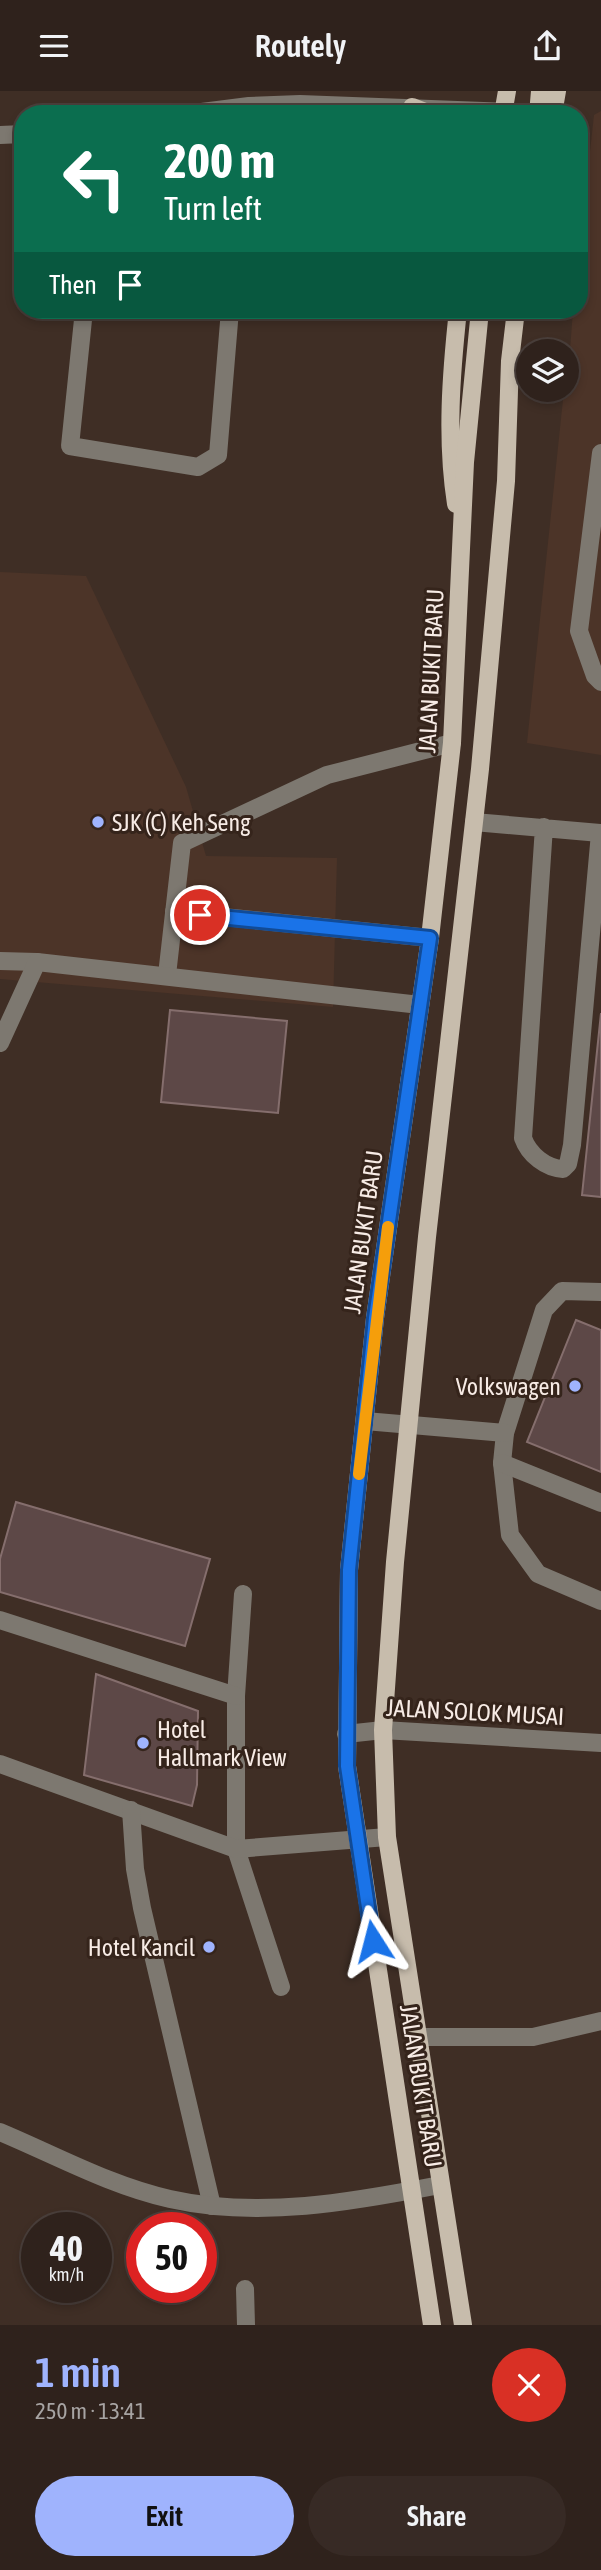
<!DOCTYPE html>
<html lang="en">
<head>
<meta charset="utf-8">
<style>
	body { margin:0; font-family:"Asap Condensed",sans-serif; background:#372a25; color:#f1f3f6; height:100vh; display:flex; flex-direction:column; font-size:26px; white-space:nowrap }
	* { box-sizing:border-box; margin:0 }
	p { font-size:23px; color:#a7a4a3 }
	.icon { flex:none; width:38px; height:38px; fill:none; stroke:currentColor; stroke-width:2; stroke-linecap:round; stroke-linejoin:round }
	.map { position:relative; height:2234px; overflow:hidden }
	.side { display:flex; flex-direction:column; background:#2f221c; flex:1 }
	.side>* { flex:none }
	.guide { position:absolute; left:14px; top:14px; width:574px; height:214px; border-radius:28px; box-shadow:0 4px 10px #0003,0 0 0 2px #4a3f3b; background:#0b6e4f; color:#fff; overflow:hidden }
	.buttons { position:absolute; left:516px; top:248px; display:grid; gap:14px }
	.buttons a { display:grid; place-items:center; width:63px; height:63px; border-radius:50%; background:#2f221c; box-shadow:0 4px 10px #0003,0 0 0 2px #4a3f3b; font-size:35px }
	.speed { position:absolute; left:21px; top:2121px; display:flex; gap:14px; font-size:35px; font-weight:700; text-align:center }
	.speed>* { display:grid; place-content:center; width:91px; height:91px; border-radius:50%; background:#2f221c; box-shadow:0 4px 10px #0003,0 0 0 2px #4a3f3b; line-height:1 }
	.speed small { font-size:18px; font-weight:400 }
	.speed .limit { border:10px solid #d22; background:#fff; color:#111 }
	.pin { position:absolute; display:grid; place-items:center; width:60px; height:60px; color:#fff; margin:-30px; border:4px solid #fff; border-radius:50%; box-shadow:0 2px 7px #0007 }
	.me { position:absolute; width:77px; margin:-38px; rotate:351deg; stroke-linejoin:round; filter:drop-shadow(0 0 5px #0008) }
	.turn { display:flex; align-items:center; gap:24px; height:147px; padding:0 35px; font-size:32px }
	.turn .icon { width:91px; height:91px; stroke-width:2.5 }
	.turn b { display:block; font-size:49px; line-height:60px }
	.then { display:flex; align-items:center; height:66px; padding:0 35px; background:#0003; gap:14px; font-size:26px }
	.round { display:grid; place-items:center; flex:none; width:74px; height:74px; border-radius:37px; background:#372a25 }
	.head { display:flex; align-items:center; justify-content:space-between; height:119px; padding:0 35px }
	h1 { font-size:42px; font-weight:600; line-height:52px; color:#9fb3fd }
	.action { display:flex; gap:14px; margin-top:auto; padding:14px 35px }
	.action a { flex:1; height:80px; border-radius:42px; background:#9fb3fd; color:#111; font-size:28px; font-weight:600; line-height:80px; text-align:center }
	.action a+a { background:#372a25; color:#f1f3f6 }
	header { display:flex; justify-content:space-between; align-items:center; height:91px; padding:0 35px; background:#2f221c; font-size:32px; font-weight:600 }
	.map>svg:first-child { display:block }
	.built { fill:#4c3428 }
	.building { fill:#5d4847; stroke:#856e6d; stroke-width:2 }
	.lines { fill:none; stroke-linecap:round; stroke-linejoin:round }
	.minor { stroke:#7d7870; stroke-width:18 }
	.major { stroke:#c7bcac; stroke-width:18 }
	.route-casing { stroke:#114b97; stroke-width:18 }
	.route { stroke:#1a73e8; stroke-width:12 }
	.slow { stroke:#f59e0b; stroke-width:12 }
	.poi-dot { fill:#9fb3fd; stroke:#35241b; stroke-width:2.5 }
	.labels { text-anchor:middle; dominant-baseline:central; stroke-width:6; stroke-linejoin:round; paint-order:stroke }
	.street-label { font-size:24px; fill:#f7ebe5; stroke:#35241b }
	.poi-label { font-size:24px; fill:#f7ebe5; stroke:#35241b; text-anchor:start }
</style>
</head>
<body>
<header><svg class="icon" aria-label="menu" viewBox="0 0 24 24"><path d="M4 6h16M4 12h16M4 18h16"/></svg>Routely<svg class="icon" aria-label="share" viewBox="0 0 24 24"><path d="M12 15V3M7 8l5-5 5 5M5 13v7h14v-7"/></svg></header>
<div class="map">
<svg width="601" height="2234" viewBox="0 0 601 2234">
	<rect width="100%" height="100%" fill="#3f2e25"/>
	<g class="built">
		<polygon points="601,20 601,664 527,652 564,299 567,299 573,219 579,219 579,159 594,24"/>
		<polygon points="0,481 86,485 186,696 206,765 337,767 333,916 0,888"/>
	</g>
	<g class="building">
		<polygon points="170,919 287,930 278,1022 161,1011"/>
		<polygon points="601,922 601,1106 582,1104"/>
		<polygon points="576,1229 601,1239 601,1381 527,1351"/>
		<polygon points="16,1411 210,1468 185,1555 0,1501 0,1468"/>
		<polygon points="96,1583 198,1620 197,1694 192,1715 84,1684"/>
	</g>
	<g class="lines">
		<g class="minor">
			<polyline points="186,23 249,15 300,13 538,22"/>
			<polyline points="0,44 23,43"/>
			<polyline points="84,219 70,355 198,376 218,364 230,219"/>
			<polyline points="601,362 579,540 595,585 601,591"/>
			<path d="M474,731L600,742L572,1054L568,1073L563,1078C546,1077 529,1064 523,1047L544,736"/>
			<polyline points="174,821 430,847"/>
			<polyline points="0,870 37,871"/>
			<polyline points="167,884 182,752 327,684 452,652"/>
			<polyline points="0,952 37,871 420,914"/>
			<polyline points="601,1201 562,1200 544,1219 505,1342 502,1372 510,1444 538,1483 601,1510"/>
			<polyline points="365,1330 505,1342"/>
			<polyline points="502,1372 601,1412"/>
			<polyline points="243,1503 236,1605 236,1758 281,1896"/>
			<polyline points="0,1529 236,1605"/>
			<polyline points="346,1643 383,1639 601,1652"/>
			<polyline points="0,1673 236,1758 387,1746"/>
			<polyline points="131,1719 135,1778 142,1817 212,2115"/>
			<polyline points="416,1946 533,1946 601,1930"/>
			<path d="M0,2041C55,2064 111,2095 170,2108C259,2128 352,2111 440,2094"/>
			<polyline points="245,2198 246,2234"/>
		</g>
		<g class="major">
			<polyline points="412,16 430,23"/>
			<polyline points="503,23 507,0"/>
			<polyline points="538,23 540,0"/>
			<polyline points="553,23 557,0"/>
			<path d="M456,413C446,348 451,284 458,219"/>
			<polyline points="432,2234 347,1675 349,1479 375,1227 430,847 452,652 465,371 480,219"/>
			<polyline points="463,2234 387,1746 383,1639 395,1471 427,1146 480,678 506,390 510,270 516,219"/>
		</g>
	</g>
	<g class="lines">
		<g class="route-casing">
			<polyline id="route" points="200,824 430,847 375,1227 349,1479 347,1675 373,1850"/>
		</g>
		<use href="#route" class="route"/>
		<polyline class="slow" points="359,1383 388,1136"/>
	</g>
	<g class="poi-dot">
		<circle cx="98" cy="731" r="7"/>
		<circle cx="575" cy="1295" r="7"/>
		<circle cx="143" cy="1652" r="7"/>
		<circle cx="209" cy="1856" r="7"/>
	</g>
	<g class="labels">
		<g class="street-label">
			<text transform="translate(431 580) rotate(-87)">JALAN BUKIT BARU</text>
			<text transform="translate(363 1141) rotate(-82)">JALAN BUKIT BARU</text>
			<text transform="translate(475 1621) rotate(3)">JALAN SOLOK MUSAI</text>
			<text transform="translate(421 1995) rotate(81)">JALAN BUKIT BARU</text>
		</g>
		<g class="poi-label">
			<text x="112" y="731">SJK (C) Keh Seng</text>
			<text x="561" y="1295" text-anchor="end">Volkswagen</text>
			<text x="157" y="1638">Hotel<tspan x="157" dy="28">Hallmark View</tspan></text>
			<text x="195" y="1856" text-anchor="end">Hotel Kancil</text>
		</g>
	</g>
</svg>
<div class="buttons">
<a><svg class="icon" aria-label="layers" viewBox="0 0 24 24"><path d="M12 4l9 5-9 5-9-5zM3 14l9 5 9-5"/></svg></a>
</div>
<div class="speed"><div>40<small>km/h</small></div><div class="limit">50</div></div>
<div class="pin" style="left:200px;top:824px;background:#d93025"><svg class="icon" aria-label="arrive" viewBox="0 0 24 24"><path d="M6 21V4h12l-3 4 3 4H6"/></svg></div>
<svg class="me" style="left:373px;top:1850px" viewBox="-20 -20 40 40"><path d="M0-17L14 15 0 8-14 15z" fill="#1a73e8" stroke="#fff" stroke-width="4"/></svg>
<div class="guide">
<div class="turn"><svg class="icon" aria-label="left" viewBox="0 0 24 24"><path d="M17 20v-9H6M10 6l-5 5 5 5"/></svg><div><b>200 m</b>Turn left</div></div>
<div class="then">Then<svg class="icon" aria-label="arrive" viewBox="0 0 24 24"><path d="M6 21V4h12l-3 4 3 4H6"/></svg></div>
</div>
</div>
<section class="side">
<div class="head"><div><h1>1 min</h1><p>250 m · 13:41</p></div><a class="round" style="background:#d93025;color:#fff"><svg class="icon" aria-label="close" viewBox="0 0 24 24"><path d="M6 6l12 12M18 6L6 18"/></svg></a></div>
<div class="action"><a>Exit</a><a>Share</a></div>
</section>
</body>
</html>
